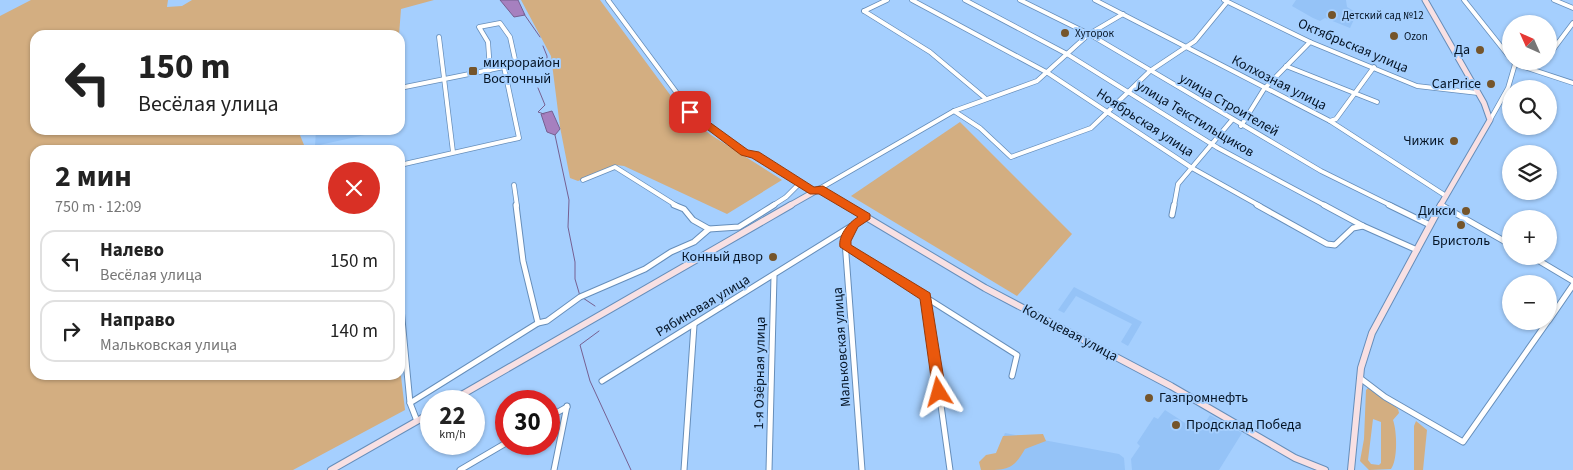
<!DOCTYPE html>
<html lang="ru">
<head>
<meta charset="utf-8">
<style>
	body { margin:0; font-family:"Source Sans 3",sans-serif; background:#f2f2f2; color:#222; height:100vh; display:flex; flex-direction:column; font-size:19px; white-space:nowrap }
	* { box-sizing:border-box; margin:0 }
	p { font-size:16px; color:#767676 }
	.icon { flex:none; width:28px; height:28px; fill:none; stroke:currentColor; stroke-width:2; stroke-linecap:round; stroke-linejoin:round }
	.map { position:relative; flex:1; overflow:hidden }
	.details { position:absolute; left:30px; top:145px; width:375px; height:235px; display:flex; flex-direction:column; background:#fff; border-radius:15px; box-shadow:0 1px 4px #0004 }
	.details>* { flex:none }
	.banner { position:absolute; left:30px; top:30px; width:375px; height:105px; border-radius:15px; box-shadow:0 1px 4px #0004; background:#fff; color:#222; overflow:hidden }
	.needle { width:32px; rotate:315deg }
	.buttons { position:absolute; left:1502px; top:15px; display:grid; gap:10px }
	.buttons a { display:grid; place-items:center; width:55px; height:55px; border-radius:50%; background:#fff; box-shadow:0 1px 4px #0004; font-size:25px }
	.speed { position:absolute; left:420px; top:390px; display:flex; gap:10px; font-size:25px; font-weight:700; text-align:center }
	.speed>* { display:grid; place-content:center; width:65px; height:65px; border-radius:50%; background:#fff; box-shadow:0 1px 4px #0004; line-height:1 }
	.speed small { font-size:12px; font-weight:400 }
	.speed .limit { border:8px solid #d22; background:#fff; color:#111 }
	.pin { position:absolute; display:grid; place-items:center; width:42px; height:42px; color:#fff; margin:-21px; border-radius:10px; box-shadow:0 2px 8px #0006 }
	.me { position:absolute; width:55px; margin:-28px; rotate:352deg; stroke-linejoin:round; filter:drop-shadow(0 0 4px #0008) }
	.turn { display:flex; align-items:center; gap:18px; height:105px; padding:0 25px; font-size:22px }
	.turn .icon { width:65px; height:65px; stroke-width:2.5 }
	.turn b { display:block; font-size:35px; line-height:42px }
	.round { display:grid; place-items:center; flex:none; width:52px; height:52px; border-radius:26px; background:#f2f2f2 }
	.overview { display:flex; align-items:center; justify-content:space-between; height:85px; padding:0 25px }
	h1 { font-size:30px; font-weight:700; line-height:38px }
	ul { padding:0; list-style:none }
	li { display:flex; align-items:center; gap:15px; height:62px; margin:0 10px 8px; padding:0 15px; border:2px solid #e0e0e0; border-radius:15px }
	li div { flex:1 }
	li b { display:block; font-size:19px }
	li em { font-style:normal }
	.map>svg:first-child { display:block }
	.built { fill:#95c3f7 }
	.green { fill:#d3ae81; fill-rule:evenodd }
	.water { fill:#a680bf; stroke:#766091 }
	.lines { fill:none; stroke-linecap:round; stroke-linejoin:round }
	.stream { stroke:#766091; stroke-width:1 }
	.street-far1-casing { stroke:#668eba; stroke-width:5.5 }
	.street-casing { stroke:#668eba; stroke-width:7 }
	.secondary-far1-casing { stroke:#668eba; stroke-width:7 }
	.secondary-casing { stroke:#668eba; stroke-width:8 }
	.street-far1 { stroke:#fff; stroke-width:4 }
	.street { stroke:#fff; stroke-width:5 }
	.secondary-far1 { stroke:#f8e0e3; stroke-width:5 }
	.secondary { stroke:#f8e0e3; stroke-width:6 }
	.route { fill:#ea580c; stroke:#983908 }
	.poi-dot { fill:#75552b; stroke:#a5cffe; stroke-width:2 }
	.labels { text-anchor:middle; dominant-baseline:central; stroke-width:4; stroke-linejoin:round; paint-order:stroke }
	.far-poi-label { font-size:11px; fill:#051425; stroke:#a5cffe; text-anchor:start }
	.street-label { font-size:14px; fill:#051425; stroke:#a5cffe }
	.poi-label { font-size:14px; fill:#051425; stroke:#a5cffe; text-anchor:end }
</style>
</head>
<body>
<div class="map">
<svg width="1573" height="470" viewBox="0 0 1573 470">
	<rect width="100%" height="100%" fill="#a5cffe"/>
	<g class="built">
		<polygon points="1296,0 1346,0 1347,7 1357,13 1350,28 1325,18 1320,21 1313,18 1292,6"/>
		<polygon points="316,130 374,130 374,133 315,146"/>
		<polygon points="1074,287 1142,322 1128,346 1121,342 1132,324 1076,296 1064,313 1058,310"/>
		<polygon points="1165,410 1199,432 1210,415 1242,433 1219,470 1132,470 1131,459 1140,446 1137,443 1154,417 1158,419"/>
		<polygon points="1005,433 1119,454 1124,458 1125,470 989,470"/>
	</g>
	<g class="green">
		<polygon points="31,0 168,0 167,7 182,6 192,0 434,0 401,9 399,35 35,35 35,130 298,130 306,150 35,150 35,375 400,375 400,368 405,410 293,470 0,470 0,16"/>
		<polygon points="521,0 600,0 685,115 711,135 782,180 727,214 624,166 616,165 578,181 570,178 560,127 551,56"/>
		<polygon points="960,122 1072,234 1017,296 851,196"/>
		<path d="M1369,387L1398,409L1399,413L1393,420C1397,431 1398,460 1391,469L1369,470L1360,461L1364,439L1366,390ZM1373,419L1381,422V463L1379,465L1371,464L1368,460Z"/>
		<polygon points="1416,421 1427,430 1423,470 1414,470 1414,426"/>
		<path d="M1043,434L1046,441L1025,449C1013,470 1007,470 981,470L979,462L986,455L996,453L1003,436Z"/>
	</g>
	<g class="water">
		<polygon points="500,0 518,0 525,15 514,17"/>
		<polygon points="552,111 560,129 555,135 547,132 541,114"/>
	</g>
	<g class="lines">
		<g class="stream">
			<polyline points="524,14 540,37"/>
			<polyline points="543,46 547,56 547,68"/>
			<polyline points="538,88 545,105 538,112 544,114"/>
			<polyline points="555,135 569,200 568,227 575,262 575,279 580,296"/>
			<polyline points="583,298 595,306"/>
			<polyline points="599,331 580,345 590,381 631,470"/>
		</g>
		<g class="street-far1-casing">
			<g id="street-far1">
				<polyline points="608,0 691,112 745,153 756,155 814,192"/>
				<polyline points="912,0 1048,73 1192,168 1260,206"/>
				<polyline points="965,0 1067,54 1218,148 1326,206"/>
				<polyline points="1020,0 1089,34 1321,171 1392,206"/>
				<polyline points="1095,0 1330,121 1446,196"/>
				<polyline points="1224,0 1310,42 1417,86 1478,93"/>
				<polyline points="1464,0 1511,59"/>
				<polyline points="1554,0 1573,8"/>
				<polyline points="864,11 930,52 985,98"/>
				<polyline points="864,11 887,0"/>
				<polyline points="439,37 453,152"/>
				<polyline points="1549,55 1573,23"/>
				<polyline points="1515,64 1573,83"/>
				<polyline points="1286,66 1377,102"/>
				<polyline points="490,70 488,42 479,27 500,23 510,37 516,64 504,67"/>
				<polyline points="400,88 504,67 519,138 400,165"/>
				<polyline points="954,111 980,128 1011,157 1091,128 1150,71 1195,41 1227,2"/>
				<polyline points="1490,120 1508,88 1515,64 1513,61"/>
				<polyline points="1330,121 1336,119 1374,67"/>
				<polyline points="1241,126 1264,89 1310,42"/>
				<polyline points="583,180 615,167 677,206"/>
				<polyline points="514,185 517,206"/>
				<polyline points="819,189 954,111 1037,81 1089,34 1123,14"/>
				<polyline points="1441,205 1443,206"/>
				<polyline points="772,206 786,197 800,183"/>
				<polyline points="1174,206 1178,184 1232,120"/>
			</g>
		</g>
		<g class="street-casing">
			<g id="street">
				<polyline points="516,205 523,261 538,323"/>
				<polyline points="674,205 684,209 693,220 709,229"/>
				<polyline points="1257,205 1327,244 1335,245 1353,228 1363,226"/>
				<polyline points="1324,205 1363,226 1417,250"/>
				<polyline points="1389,205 1430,225"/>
				<polyline points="1441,205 1511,245"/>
				<polyline points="1172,215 1174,205"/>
				<polyline points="854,226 845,241 862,470"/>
				<polyline points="846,247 1017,355 1012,376"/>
				<polyline points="1531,256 1573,281"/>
				<polyline points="926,297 950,470"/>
				<polyline points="400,298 410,403 417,421"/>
				<polyline points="1549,320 1573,285"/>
				<polyline points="1360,378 1385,397 1463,442 1548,321"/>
				<polyline points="602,381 866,217"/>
				<polyline points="410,403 538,323 547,321 580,297 645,269 671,252 694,242 709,229 739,227 774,205"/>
				<polyline points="549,417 567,407"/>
				<polyline points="460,470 506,443"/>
				<polyline points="554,470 567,406"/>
				<polyline points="684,470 694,325"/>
				<polyline points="769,470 774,276"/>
			</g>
		</g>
		<g class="secondary-far1-casing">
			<g id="secondary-far1">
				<polyline points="1425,0 1484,103 1490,120 1440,206"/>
				<polyline points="789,206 819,189 848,206"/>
			</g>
		</g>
		<g class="secondary-casing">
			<g id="secondary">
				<polyline points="846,205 985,288 1171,386 1295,458 1325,470"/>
				<polyline points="451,401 791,205"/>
				<polyline points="331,470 431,413"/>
				<polyline points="1351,470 1361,368 1372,333 1441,205"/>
			</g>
		</g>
		<use href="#street-far1" class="street-far1"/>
		<use href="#street" class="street"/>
		<use href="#secondary-far1" class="secondary-far1"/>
		<use href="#secondary" class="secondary"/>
	</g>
	<path class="route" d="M690,108L748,150L759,152L814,187L823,186L870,214V219L858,227L851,241V245L930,293L946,392L944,396H935L933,392L920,299L840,247C838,236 848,223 858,217L819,194H810L752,158L741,155L687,114V109Z"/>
	<g class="poi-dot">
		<circle cx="1332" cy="15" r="5"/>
		<circle cx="1065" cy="33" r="5"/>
		<circle cx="1394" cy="36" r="5"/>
		<circle cx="1480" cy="50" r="5"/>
		<rect x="468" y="66" width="10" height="10" rx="2.5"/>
		<circle cx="1491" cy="84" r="5"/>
		<circle cx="1454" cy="141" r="5"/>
		<circle cx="1466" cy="211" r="5"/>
		<circle cx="1461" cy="225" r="5"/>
		<circle cx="773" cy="257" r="5"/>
		<circle cx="1149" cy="398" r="5"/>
		<circle cx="1176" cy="425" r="5"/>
	</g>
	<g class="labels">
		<g class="far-poi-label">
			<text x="1342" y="15">Детский сад №12</text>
			<text x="1075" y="33">Хуторок</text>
			<text x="1404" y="36">Ozon</text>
		</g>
		<g class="street-label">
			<text transform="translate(1353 46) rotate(23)">Октябрьская улица</text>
			<text transform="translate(1279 83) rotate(27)">Колхозная улица</text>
			<text transform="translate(1229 105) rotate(30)">улица Строителей</text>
			<text transform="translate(1195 119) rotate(31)">улица Текстильщиков</text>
			<text transform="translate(1145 123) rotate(33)">Ноябрьская улица</text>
			<text transform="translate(703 306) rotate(-31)">Рябиновая улица</text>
			<text transform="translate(1070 333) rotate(28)">Кольцевая улица</text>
			<text transform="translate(842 347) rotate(-94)">Мальковская улица</text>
			<text transform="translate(760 373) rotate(-89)">1-я Озёрная улица</text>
		</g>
		<g class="poi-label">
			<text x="1470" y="50">Да</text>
			<text x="483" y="63" text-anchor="start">микрорайон<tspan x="483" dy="16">Восточный</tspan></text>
			<text x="1481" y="84">CarPrice</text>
			<text x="1444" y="141">Чижик</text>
			<text x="1456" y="211">Дикси</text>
			<text x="1461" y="241" text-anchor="middle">Бристоль</text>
			<text x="763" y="257">Конный двор</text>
			<text x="1159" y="398" text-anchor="start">Газпромнефть</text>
			<text x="1186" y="425" text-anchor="start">Продсклад Победа</text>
		</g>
	</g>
</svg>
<div class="buttons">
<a><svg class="needle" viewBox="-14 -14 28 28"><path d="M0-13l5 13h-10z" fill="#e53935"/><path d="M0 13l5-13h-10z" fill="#767676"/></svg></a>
<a><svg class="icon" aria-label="search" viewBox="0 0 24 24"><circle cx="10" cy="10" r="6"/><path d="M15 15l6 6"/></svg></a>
<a><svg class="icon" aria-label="layers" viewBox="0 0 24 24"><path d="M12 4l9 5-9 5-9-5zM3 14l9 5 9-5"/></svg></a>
<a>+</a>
<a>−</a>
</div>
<div class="speed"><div>22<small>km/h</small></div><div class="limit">30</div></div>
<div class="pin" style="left:690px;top:112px;background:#d93025"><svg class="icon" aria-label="arrive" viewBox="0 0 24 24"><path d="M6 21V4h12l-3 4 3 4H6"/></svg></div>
<svg class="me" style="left:939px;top:392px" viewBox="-20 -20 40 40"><path d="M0-17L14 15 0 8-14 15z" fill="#ea580c" stroke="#fff" stroke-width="4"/></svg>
<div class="banner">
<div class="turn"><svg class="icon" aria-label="left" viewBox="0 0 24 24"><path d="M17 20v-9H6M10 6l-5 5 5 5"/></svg><div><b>150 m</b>Весёлая улица</div></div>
</div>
<section class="details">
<div class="overview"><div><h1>2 мин</h1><p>750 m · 12:09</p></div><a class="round" style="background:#d93025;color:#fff"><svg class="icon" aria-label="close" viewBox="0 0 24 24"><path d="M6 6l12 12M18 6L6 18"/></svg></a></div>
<ul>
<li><svg class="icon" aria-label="left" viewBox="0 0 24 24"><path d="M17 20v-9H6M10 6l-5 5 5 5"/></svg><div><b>Налево</b><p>Весёлая улица</p></div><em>150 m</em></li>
<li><svg class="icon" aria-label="right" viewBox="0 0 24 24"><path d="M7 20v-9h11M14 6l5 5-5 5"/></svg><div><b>Направо</b><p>Мальковская улица</p></div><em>140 m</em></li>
</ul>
</section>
</div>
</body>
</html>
